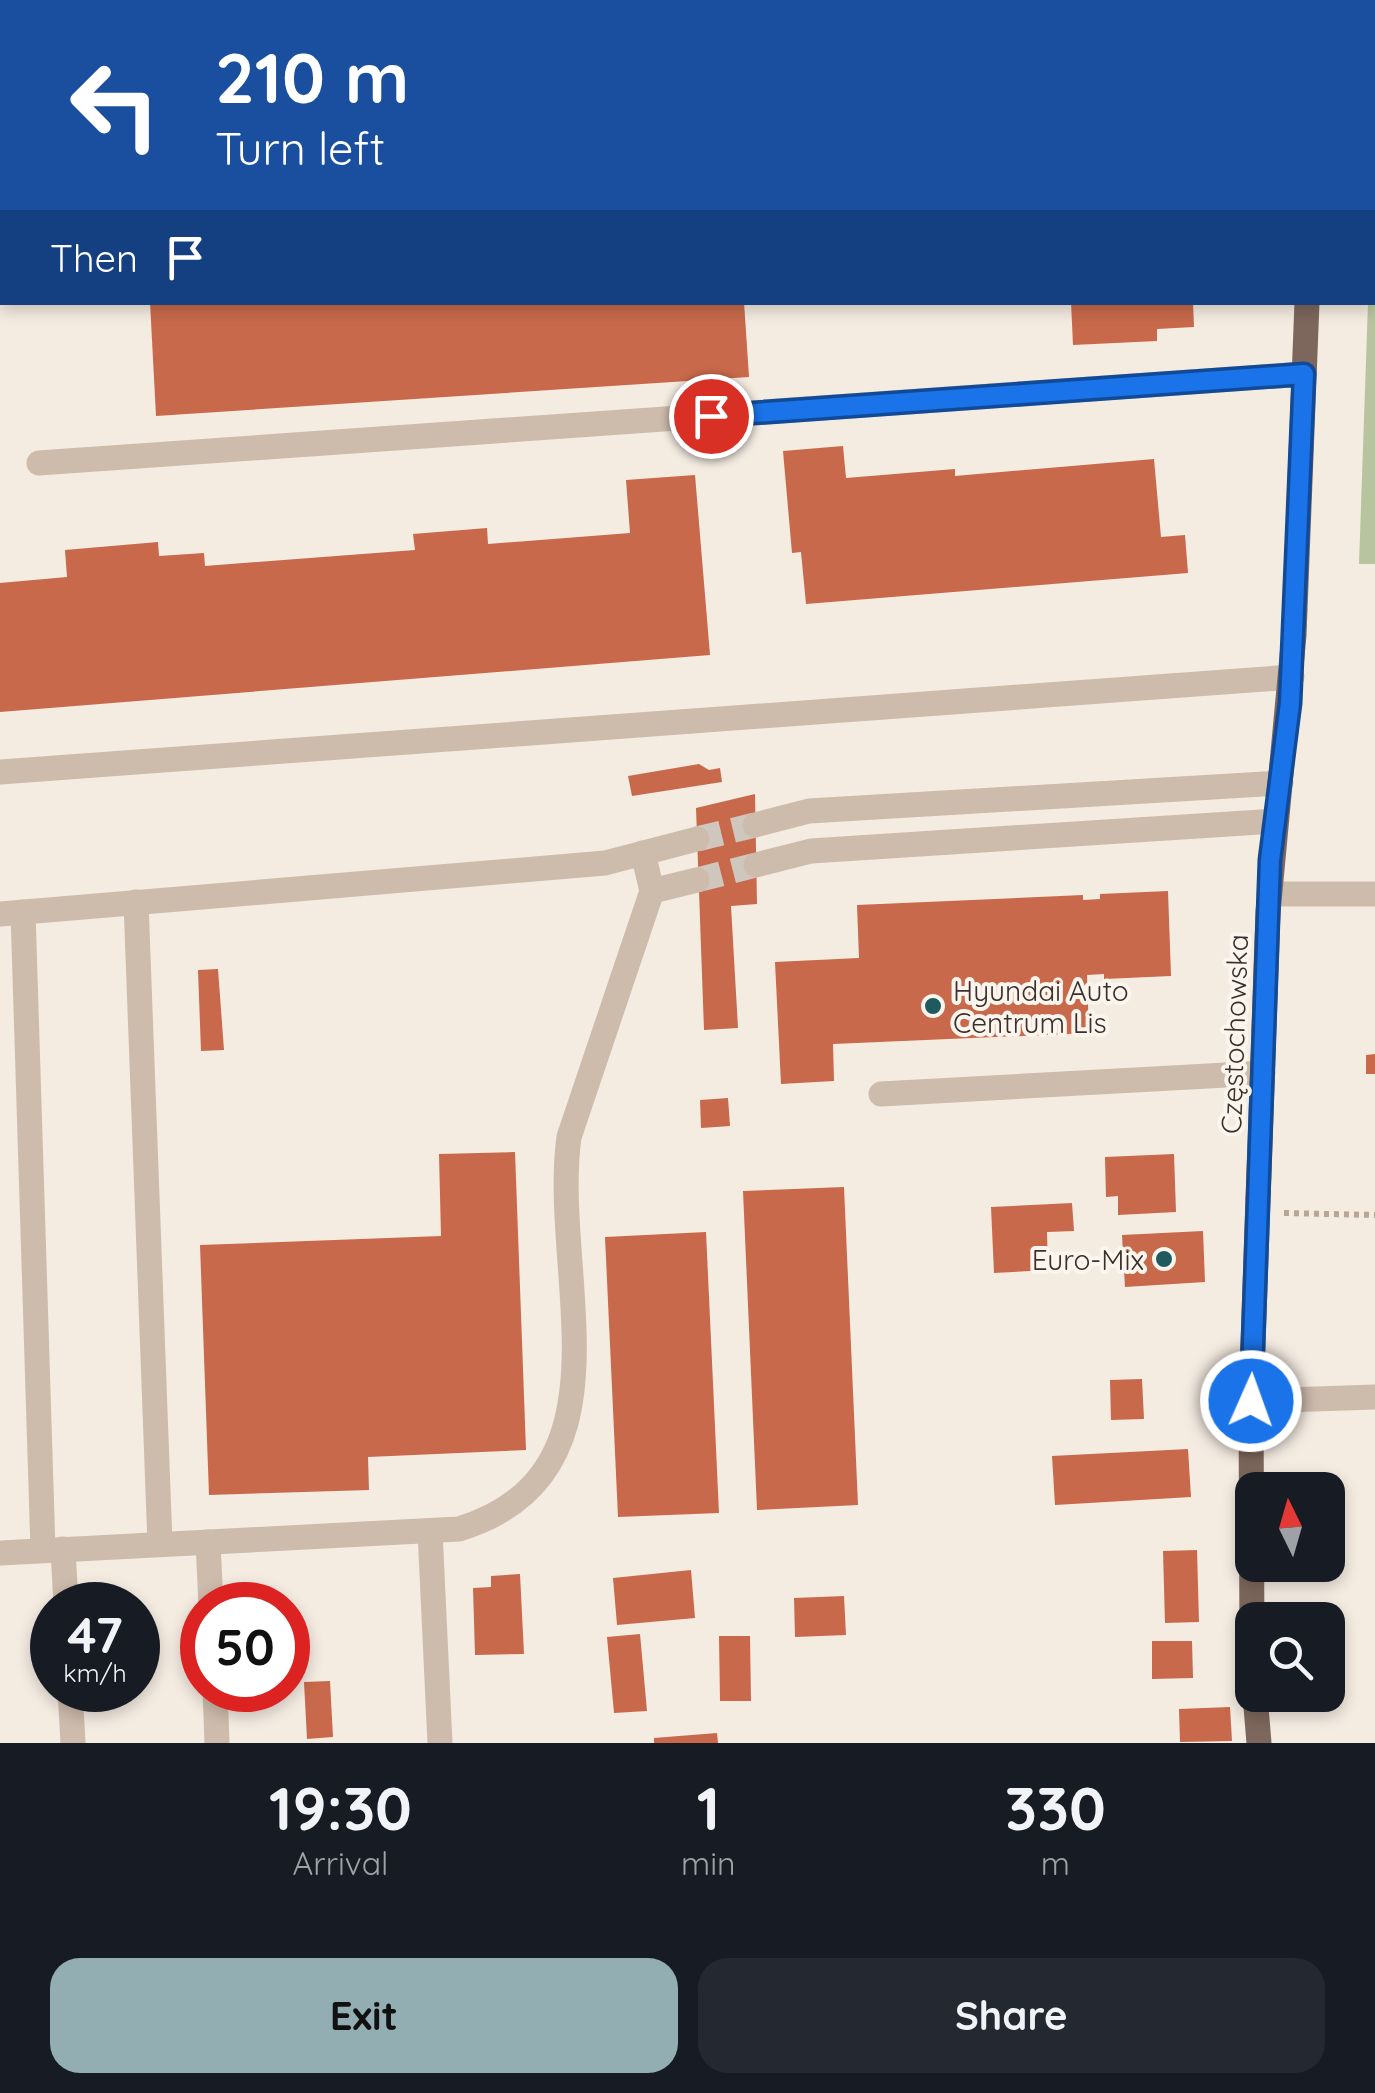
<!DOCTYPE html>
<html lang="en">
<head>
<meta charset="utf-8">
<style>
	body { margin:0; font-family:Quicksand,sans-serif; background:#242831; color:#f1f3f6; height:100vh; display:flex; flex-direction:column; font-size:38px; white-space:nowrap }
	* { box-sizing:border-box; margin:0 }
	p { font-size:32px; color:#9ea1a6 }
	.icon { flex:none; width:55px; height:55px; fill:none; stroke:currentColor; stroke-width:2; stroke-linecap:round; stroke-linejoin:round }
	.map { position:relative; height:1743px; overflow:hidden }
	.sheet { display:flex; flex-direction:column; background:#171b24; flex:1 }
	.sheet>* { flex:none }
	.guide { position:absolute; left:0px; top:0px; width:1375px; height:305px; box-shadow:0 5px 15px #0003; background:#1a4fa0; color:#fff; overflow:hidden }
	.needle { width:65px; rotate:355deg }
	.tools { position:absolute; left:1235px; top:1472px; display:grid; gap:20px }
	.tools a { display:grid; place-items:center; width:110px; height:110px; border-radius:20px; background:#171b24; box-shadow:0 5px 15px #0003; font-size:50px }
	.speed { position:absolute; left:30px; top:1582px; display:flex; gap:20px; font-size:50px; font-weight:700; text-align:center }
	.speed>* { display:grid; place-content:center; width:130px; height:130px; border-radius:50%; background:#171b24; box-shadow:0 5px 15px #0003; line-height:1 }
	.speed small { font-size:25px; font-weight:400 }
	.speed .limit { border:15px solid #d22; background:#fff; color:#111 }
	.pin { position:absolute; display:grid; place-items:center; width:85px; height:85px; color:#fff; margin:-42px; border:5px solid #fff; border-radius:50%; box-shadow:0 2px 10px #0007 }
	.me { position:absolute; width:110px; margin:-55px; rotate:2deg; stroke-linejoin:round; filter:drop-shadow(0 0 8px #0008) }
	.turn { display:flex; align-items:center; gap:35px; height:210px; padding:0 50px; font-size:45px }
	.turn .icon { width:130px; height:130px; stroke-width:2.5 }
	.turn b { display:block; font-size:70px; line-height:85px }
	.then { display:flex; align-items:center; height:95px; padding:0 50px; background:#0003; gap:20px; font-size:38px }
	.eta { display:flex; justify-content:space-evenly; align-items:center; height:170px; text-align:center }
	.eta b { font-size:60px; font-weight:800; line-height:70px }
	.cta { display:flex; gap:20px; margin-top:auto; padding:20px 50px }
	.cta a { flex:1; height:115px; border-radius:30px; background:#92aeb2; color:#111; font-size:40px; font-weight:800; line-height:115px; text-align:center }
	.cta a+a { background:#242831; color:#f1f3f6 }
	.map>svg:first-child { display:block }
	.green { fill:#b8c4a0 }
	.building { fill:#c8694b }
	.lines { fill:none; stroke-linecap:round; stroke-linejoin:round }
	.minor-tunnel { stroke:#cfc6bd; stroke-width:25; stroke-dasharray:25 12; stroke-linecap:butt }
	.path { stroke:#b9a596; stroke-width:6; stroke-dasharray:5 5; stroke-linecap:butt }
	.minor { stroke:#cdbbac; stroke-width:25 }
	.major { stroke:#7d675c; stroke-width:25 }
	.route-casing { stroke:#114b97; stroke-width:25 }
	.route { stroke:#1a73e8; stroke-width:18 }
	.poi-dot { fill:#1f5a5e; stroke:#fbf5ee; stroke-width:4 }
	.labels { text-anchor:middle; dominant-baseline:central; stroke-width:8; stroke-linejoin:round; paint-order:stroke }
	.poi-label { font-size:28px; fill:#3b302b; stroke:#fbf5ee; text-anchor:start }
	.street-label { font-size:28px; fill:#3b302b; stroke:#fbf5ee }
</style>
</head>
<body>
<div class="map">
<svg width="1375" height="1743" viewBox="0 0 1375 1743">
	<rect width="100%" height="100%" fill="#f4ebe1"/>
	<polygon class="green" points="1375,108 1375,564 1359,564 1368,303 1372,302"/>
	<g class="building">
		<polygon points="150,302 744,302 749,377 156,416"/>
		<polygon points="1071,302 1193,302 1194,327 1157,329 1157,341 1073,345"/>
		<polygon points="843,446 846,478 955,469 955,476 1154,459 1161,537 1185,535 1188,573 806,604 801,552 792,553 783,451"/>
		<polygon points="695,475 710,655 0,712 0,583 67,577 65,550 158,542 159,556 204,553 205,566 415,550 413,534 487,528 488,544 630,533 626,480"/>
		<polygon points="699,764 709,770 720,768 722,782 632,796 628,776"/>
		<polygon points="755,794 757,904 731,906 738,1028 704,1030 696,808"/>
		<polygon points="1168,891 1171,976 1104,979 1104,974 1087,975 1089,1033 833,1044 834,1081 781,1084 775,962 859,958 857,905 1083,895 1083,900 1100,899 1100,894"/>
		<polygon points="218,969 224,1050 201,1051 198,970"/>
		<polygon points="1375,1054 1375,1074 1366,1074 1366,1055"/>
		<polygon points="728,1098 730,1126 701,1128 700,1100"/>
		<polygon points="515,1152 526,1450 368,1457 369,1490 209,1495 200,1245 441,1236 439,1154"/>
		<polygon points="1174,1154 1176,1212 1118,1215 1118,1196 1106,1197 1105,1157"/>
		<polygon points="844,1187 858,1505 757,1510 743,1191"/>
		<polygon points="1072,1203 1074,1231 1047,1232 1048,1270 994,1273 991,1207"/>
		<polygon points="1203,1231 1205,1282 1125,1287 1122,1235"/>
		<polygon points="706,1232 719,1513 618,1517 605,1237"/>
		<polygon points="1142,1379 1144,1419 1111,1420 1110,1380"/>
		<polygon points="1188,1449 1191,1497 1055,1505 1052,1456"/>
		<polygon points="1197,1550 1199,1622 1165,1623 1163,1551"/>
		<polygon points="691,1570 695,1618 617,1625 613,1578"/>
		<polygon points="520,1574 524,1654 475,1655 473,1588 491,1587 491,1576"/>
		<polygon points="844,1596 846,1635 795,1637 794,1598"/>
		<polygon points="640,1634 647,1711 614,1713 607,1637"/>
		<polygon points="719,1636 750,1636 751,1701 720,1701"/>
		<polygon points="1152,1641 1192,1641 1193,1678 1152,1679"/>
		<polygon points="330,1681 333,1737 307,1739 304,1682"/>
		<polygon points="1230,1707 1232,1741 1180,1742 1179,1709"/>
		<polygon points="717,1733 718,1743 654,1743 654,1738"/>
	</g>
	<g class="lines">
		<g class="minor-tunnel">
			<polyline points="697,839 755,825"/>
			<polyline points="697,880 756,865"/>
		</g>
		<polyline class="path" points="1284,1213 1375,1215"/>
		<g class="minor">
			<polyline points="39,463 1304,374"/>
			<polyline points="0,772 1292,677"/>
			<polyline points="755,825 809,811 1281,783"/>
			<polyline points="756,865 811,851 1276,821"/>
			<polyline points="652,891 697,880"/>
			<polyline points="1269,894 1375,894"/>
			<polyline points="136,902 160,1544"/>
			<polyline points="23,912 43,1550"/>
			<polyline points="0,914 605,863 697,839"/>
			<polyline points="881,1094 1263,1073"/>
			<polyline points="1251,1401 1375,1397"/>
			<polyline points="430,1531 440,1743"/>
			<polyline points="208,1542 211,1605"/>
			<polyline points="63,1549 66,1605"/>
			<path d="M0,1553L459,1529C638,1474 550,1274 569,1137L652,891L643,853"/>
			<polyline points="70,1690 73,1743"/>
			<polyline points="215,1690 217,1743"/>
		</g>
		<g class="major">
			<polyline points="1318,2 1318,0"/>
			<polyline points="1252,1648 1251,1401 1268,912 1294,635 1307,302"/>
			<polyline points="1255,1695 1259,1743"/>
		</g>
	</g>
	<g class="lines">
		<g class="route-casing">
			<polyline id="route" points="711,416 1304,374 1290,703 1270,860 1251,1401"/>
		</g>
		<use href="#route" class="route"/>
	</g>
	<g class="poi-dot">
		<circle cx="933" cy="1006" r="10"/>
		<circle cx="1164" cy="1259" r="10"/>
	</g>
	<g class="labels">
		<g class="poi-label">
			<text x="953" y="990">Hyundai Auto<tspan x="953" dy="32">Centrum Lis</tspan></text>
			<text x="1144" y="1259" text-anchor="end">Euro-Mix</text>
		</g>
		<g class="street-label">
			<text transform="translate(1234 1034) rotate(-88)">Częstochowska</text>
		</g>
	</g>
</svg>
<div class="tools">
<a><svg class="needle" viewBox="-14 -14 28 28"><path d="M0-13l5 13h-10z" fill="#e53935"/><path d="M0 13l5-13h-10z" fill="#9ea1a6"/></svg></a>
<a><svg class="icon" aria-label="search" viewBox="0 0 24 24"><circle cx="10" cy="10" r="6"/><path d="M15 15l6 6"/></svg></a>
</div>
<div class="speed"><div>47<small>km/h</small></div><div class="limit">50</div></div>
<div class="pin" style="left:711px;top:416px;background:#d93025"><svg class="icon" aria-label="arrive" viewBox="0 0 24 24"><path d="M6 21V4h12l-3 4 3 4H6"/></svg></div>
<svg class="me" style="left:1251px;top:1401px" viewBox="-20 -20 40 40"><circle r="17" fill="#1a73e8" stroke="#fff" stroke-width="3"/><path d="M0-11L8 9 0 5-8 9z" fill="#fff"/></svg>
<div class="guide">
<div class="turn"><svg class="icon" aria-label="left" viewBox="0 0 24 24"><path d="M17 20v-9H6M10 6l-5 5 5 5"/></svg><div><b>210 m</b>Turn left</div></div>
<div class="then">Then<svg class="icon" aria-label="arrive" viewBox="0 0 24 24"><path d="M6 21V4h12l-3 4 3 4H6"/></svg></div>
</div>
</div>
<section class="sheet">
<div class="eta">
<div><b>19:30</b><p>Arrival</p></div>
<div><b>1</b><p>min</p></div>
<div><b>330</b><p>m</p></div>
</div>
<div class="cta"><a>Exit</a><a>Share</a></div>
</section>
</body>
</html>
